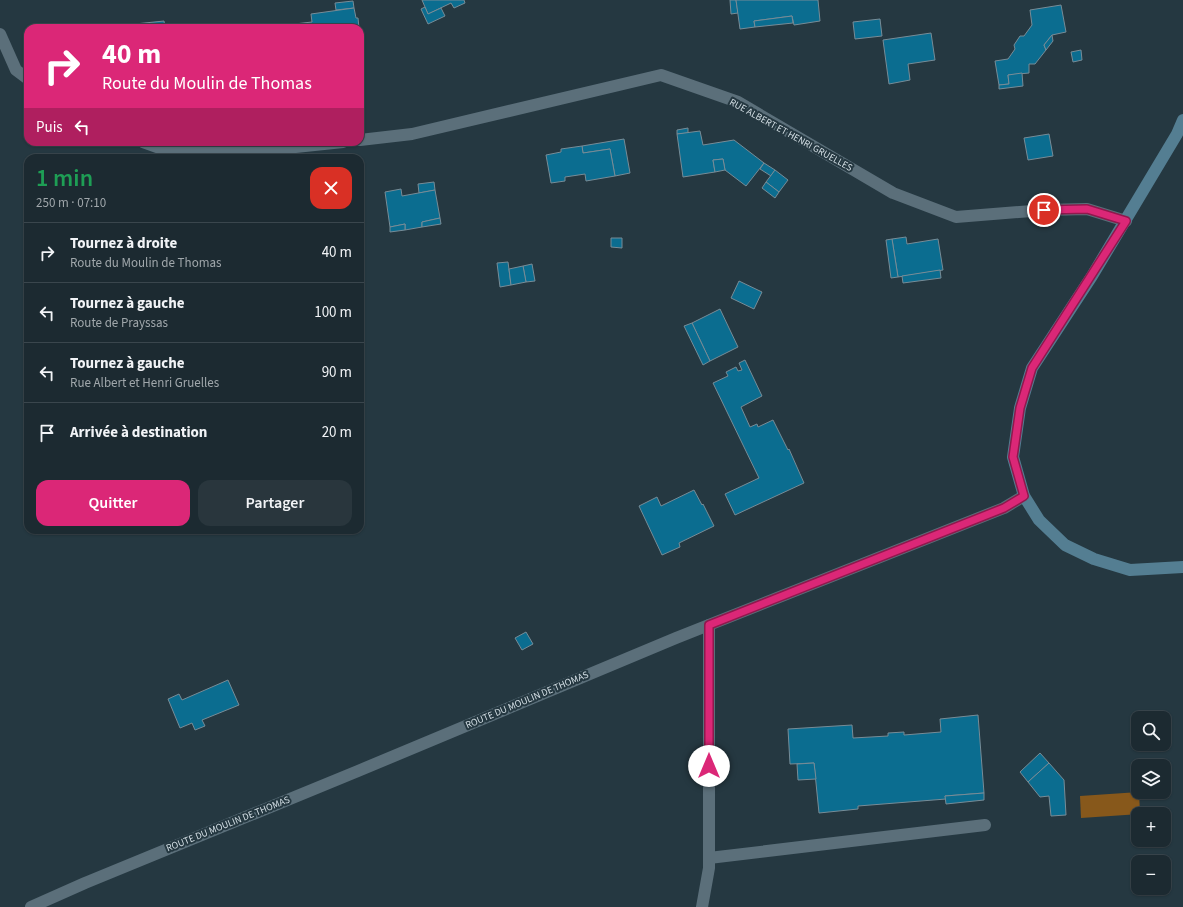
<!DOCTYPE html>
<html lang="fr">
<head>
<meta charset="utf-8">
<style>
	body { margin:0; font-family:"Source Sans 3",sans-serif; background:#29363d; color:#f1f3f6; height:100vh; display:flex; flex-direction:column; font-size:15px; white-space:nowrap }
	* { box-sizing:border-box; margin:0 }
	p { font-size:13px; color:#a0a7ab }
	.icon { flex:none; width:22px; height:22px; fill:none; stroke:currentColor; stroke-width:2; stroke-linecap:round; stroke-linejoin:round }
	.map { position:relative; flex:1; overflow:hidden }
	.details { position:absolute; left:24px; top:154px; width:340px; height:380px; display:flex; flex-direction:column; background:#1c2a31; border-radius:12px; box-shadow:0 1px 3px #0004,0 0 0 1px #3a464d }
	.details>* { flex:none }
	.banner { position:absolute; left:24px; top:24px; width:340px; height:122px; border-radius:12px; box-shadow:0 1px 3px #0004,0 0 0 1px #3a464d; background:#db2777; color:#fff; overflow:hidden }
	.buttons { position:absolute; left:1131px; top:711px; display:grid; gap:8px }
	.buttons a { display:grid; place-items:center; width:40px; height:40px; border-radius:8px; background:#1c2a31; box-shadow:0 1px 3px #0004,0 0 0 1px #3a464d; font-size:20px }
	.pin { position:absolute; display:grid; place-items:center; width:34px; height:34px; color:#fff; margin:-17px; border:2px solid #fff; border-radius:50%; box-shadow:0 1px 4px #0007 }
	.me { position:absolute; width:44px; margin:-22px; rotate:0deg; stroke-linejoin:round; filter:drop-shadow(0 0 3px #0008) }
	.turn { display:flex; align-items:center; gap:14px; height:84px; padding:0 12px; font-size:18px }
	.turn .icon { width:52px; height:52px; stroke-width:2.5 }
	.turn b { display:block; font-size:28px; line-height:34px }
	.then { display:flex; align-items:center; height:38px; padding:0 12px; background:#0003; gap:8px; font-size:15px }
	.round { display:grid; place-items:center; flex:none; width:42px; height:42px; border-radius:12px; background:#29363d }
	.overview { display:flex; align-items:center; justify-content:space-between; height:68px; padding:0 12px }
	h1 { font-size:24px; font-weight:600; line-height:30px; color:#1e9e55 }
	.button { display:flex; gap:8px; margin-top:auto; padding:8px 12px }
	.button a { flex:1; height:46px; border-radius:12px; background:#db2777; color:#fff; font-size:16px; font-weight:600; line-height:46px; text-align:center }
	.button a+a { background:#29363d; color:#f1f3f6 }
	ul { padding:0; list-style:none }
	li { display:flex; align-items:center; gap:12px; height:60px; padding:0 12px; border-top:1px solid #3a464d }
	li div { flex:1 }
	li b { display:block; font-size:15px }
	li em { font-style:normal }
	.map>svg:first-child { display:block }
	.water { fill:#87581b }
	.building { fill:#0b6d90; stroke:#778c97 }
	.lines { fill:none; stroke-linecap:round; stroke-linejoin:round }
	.lane { stroke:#5b6f7a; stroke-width:12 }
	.street { stroke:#5b6f7a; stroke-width:12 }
	.secondary { stroke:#547e92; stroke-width:12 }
	.route-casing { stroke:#8e194d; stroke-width:10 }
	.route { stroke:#db2777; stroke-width:7 }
	.labels { text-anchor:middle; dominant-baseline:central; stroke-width:4; stroke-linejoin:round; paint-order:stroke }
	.street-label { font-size:10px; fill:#d4dfe5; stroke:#253841 }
</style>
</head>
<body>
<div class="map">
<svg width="1183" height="907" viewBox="0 0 1183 907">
	<rect width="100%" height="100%" fill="#253841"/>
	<polygon class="water" points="1139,792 1140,814 1081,818 1080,796"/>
	<g class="building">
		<polygon points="422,0 464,0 465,3 454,8 451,3 428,14"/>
		<polygon points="730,0 736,0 738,13 731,14"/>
		<polygon points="736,0 818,0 820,21 794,25 792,16 754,21 755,27 740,29"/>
		<polygon points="353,1 354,8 336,10 335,3"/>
		<polygon points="1061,5 1066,32 1052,35 1044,45 1046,50 1035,64 1029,64 1029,73 1008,75 1009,84 999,85 995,61 1008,59 1015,49 1014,45 1020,36 1024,36 1032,25 1030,10"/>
		<polygon points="425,7 428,14 441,8 445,16 428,24 421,9"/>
		<polygon points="354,8 356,18 358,18 359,28 287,28 286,25 312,22 311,14"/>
		<polygon points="792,16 793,23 755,27 754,21"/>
		<polygon points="880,19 882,36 855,39 853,22"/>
		<polygon points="164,21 165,28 135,28 135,24"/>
		<polygon points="931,33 935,60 908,64 910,80 889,84 883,40"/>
		<polygon points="1052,35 1053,41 1046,50 1044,45"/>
		<polygon points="1081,50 1082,60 1073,62 1071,52"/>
		<polygon points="1022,73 1023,86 999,89 999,85 1009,84 1008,75"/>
		<polygon points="688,128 688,133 677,134 677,130"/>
		<polygon points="700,131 703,145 734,140 764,163 746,186 725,170 723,159 713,160 715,172 683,177 677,134"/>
		<polygon points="1049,134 1053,156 1028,160 1024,138"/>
		<polygon points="624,139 630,173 615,176 610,149 583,153 582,146"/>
		<polygon points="582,146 583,153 610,149 615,176 586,181 585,174 565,177 565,181 551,183 546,155 561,152 561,149"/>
		<polygon points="723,159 725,170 715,172 713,160"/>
		<polygon points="764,163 775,170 771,176 760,169"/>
		<polygon points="775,170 788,180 779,192 766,182"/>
		<polygon points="434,182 435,190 419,193 418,184"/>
		<polygon points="766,182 779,192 775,198 762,188"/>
		<polygon points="401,189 402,196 435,190 440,218 422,222 422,227 405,230 405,224 390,227 385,192"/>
		<polygon points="440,218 441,224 422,227 422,222"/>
		<polygon points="405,224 405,230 390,232 390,227"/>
		<polygon points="906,237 907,244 938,239 943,270 898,277 892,239"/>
		<polygon points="611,238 622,238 622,248 611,247"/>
		<polygon points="892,239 898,277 891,278 886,240"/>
		<polygon points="508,262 511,285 500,287 497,263"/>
		<polygon points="532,264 535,281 526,282 523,266"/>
		<polygon points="523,266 526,282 511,285 509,269"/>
		<polygon points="940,270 941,278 903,283 902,276"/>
		<polygon points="739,281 762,292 754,309 731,298"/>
		<polygon points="720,309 738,347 710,361 692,323"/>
		<polygon points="692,323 710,361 703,365 684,326"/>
		<polygon points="745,360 762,396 741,407 750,427 757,424 758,427 773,420 788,450 789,449 804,483 735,515 725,494 759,478 713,383 728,376 726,372 736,367 738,371 742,370 739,363"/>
		<polygon points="694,490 702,505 703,504 714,526 679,543 680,547 662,555 639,506 657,497 661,506"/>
		<polygon points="526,632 533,644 522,650 515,638"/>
		<polygon points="228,680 239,705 202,720 205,726 195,730 192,723 180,728 168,699 179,694 182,700"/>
		<polygon points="978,715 984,793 945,796 946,799 858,806 858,809 819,813 814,763 790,764 788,729 852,725 853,738 888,736 888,733 904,732 904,735 941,732 940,719"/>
		<polygon points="1040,753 1049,763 1028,782 1020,772"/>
		<polygon points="814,763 816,779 798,780 797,764"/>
		<polygon points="1049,763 1064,780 1066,815 1051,816 1049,796 1040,797 1028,782"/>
		<polygon points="984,793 984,800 946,804 945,796"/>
	</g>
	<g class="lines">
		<polyline class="lane" points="709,858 985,825"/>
		<g class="street">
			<polyline points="0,34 16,70 28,79"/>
			<polyline points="360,140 412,134 661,75 738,102 893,193 956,217 1044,210 1087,209 1126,221"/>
			<polyline points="143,142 157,147 267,150 343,142"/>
			<polyline points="31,907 85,883 358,771 676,638 1004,508 1024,496"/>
			<polyline points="702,907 709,868 709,625"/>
		</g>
		<polyline class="secondary" points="1183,120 1177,134 1092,276 1032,368 1020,408 1013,457 1024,496 1039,520 1065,545 1094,559 1130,570 1183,567"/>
	</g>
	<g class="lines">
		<g class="route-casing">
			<polyline id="route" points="709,766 709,625 1004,508 1024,496 1013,457 1020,408 1032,368 1126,221 1087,209 1044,210"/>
		</g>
		<use href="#route" class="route"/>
	</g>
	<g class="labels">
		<g class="street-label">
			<text transform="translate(791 135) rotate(29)">RUE ALBERT ET HENRI GRUELLES</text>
			<text transform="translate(527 700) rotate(-23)">ROUTE DU MOULIN DE THOMAS</text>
			<text transform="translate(228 824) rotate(-22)">ROUTE DU MOULIN DE THOMAS</text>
		</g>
	</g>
</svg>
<div class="buttons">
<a><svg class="icon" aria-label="search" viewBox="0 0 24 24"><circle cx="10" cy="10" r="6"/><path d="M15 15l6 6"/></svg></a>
<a><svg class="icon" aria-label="layers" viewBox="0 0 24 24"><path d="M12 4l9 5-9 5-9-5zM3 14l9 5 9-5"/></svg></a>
<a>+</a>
<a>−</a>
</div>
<div class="pin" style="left:1044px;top:210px;background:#d93025"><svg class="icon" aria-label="arrive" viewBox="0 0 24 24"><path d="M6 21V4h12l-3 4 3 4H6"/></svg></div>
<svg class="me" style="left:709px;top:766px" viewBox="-20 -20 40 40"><circle r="19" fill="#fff"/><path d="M0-13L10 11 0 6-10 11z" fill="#db2777"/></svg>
<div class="banner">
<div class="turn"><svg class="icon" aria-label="right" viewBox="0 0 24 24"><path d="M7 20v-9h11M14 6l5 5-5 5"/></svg><div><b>40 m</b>Route du Moulin de Thomas</div></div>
<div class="then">Puis<svg class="icon" aria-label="left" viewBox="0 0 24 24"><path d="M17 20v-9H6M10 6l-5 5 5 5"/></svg></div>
</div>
<section class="details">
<div class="overview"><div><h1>1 min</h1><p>250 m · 07:10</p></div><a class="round" style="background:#d93025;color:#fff"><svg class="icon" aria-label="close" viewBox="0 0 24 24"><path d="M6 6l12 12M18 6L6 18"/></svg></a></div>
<ul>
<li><svg class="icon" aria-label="right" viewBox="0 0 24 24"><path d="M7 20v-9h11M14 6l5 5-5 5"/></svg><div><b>Tournez à droite</b><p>Route du Moulin de Thomas</p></div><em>40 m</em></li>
<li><svg class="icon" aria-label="left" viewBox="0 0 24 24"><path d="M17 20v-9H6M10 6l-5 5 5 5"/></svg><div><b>Tournez à gauche</b><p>Route de Prayssas</p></div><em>100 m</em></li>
<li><svg class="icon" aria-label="left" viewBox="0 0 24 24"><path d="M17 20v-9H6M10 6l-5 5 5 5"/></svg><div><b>Tournez à gauche</b><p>Rue Albert et Henri Gruelles</p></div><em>90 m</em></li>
<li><svg class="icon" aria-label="arrive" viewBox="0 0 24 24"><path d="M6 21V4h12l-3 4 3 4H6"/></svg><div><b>Arrivée à destination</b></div><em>20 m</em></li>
</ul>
<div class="button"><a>Quitter</a><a>Partager</a></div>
</section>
</div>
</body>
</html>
